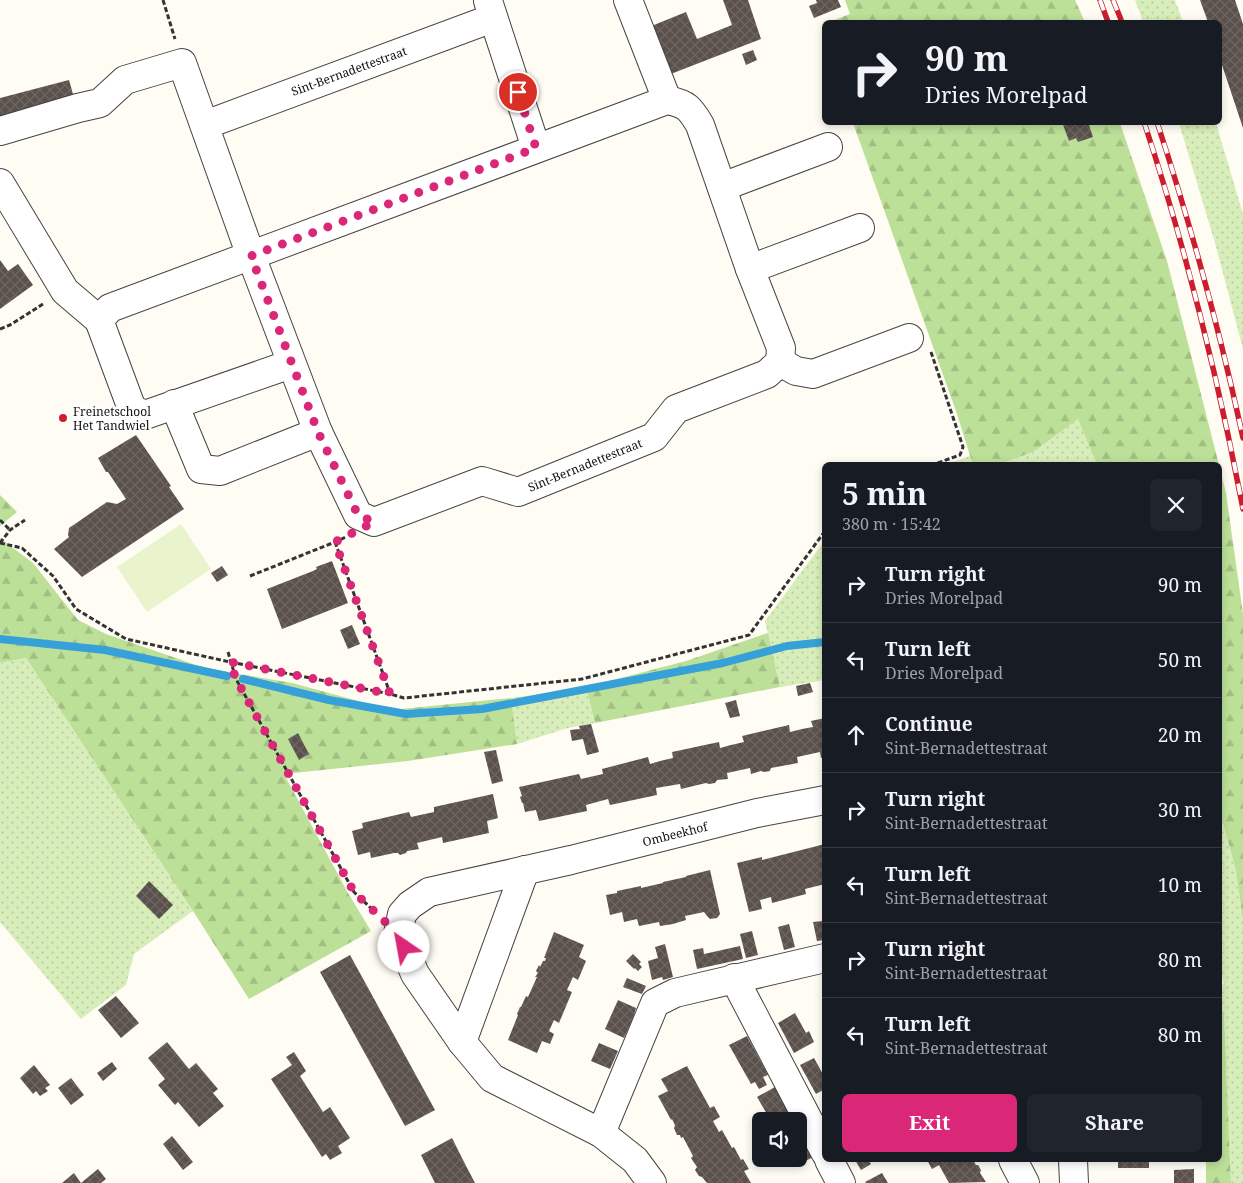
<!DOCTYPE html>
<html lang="en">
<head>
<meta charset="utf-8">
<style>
	body { margin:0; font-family:"Noto Serif",serif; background:#20242c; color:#f1f3f6; height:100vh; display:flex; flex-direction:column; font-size:19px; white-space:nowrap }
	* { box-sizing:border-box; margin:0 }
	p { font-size:16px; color:#9ea1a6 }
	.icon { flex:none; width:28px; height:28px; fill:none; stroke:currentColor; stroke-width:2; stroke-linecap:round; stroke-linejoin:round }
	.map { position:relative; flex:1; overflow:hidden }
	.drawer { position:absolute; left:822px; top:462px; width:400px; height:700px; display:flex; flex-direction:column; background:#171b24; border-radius:8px; box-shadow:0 2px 8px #0003 }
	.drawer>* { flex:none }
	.hud { position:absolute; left:822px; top:20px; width:400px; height:105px; border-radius:8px; box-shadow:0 2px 8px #0003; background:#171b24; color:#f1f3f6; overflow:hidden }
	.buttons { position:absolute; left:752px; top:1112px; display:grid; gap:10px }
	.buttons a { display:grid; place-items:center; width:55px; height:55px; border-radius:8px; background:#171b24; box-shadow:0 2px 8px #0003; font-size:25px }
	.pin { position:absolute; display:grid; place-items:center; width:42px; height:42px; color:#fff; margin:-21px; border:2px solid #fff; border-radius:50%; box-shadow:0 1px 5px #0007 }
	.me { position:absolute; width:55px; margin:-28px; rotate:327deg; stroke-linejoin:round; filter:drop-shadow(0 0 4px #0008) }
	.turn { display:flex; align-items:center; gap:18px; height:105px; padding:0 20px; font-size:22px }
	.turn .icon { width:65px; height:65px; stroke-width:2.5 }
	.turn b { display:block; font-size:35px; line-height:42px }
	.round { display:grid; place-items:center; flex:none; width:52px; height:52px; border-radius:8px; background:#20242c }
	.head { display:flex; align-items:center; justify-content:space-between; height:85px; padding:0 20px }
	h1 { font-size:30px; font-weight:700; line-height:38px }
	.cta { display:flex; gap:10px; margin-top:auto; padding:10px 20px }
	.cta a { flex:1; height:58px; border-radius:8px; background:#db2777; color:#fff; font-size:20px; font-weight:700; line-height:58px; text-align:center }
	.cta a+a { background:#20242c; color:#f1f3f6 }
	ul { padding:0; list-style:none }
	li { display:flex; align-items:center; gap:15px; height:75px; padding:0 20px; border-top:1px solid #363941 }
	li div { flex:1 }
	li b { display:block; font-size:19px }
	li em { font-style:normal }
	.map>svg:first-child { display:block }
	.grass { fill:url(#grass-dots) }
	.forest { fill:url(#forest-firs) }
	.pitch { fill:#e9f4cc }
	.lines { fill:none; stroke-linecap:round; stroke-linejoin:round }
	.stream { stroke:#36a0d8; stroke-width:8 }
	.building { fill:url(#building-cross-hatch) }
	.minor-casing { stroke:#444; stroke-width:30 }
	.path { stroke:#333; stroke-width:3; stroke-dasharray:5 2.5; stroke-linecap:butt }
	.minor { stroke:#fff; stroke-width:28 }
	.rail-casing { stroke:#cd1c2e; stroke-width:5.5 }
	.rail { stroke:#fff; stroke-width:4; stroke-dasharray:11; stroke-linecap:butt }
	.route { stroke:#db2777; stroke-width:9; stroke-dasharray:0 16.2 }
	.poi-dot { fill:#cd1c2e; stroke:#fff; stroke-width:2 }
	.labels { text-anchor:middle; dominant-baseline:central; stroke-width:5; stroke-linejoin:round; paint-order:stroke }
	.street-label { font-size:12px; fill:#111; stroke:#fff }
	.poi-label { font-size:12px; fill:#111; stroke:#fff; text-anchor:start }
</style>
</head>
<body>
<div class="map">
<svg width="1243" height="1183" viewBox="0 0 1243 1183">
	<defs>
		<pattern id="grass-dots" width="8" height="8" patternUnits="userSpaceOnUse" patternTransform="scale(1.25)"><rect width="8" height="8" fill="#d8eeba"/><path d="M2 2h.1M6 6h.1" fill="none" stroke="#b8cb9f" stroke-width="1.8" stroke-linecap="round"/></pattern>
		<pattern id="forest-firs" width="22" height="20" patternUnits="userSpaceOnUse" patternTransform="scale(1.25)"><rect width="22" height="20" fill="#bce098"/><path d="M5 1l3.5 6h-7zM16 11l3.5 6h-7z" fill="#a1bf82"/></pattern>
		<pattern id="building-cross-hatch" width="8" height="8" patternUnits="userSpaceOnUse" patternTransform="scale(1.25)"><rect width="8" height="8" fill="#5b514c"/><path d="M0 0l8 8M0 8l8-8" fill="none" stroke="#6e6662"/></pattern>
	</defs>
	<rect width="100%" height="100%" fill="#fffcf4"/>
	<g class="grass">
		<polygon points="1135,0 1175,0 1183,22 1143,22"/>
		<polygon points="1179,123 1216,123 1243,214 1243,349 1215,243"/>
		<polygon points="1078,418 1097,465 997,465 1033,452"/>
		<polygon points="970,456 973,465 944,465"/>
		<polygon points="825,540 825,680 780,687 765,621"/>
		<polygon points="26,658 193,911 134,954 126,985 81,1019 0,922 0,663"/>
		<polygon points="586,687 595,723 568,728 517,744 511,698"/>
		<polygon points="1220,812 1236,871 1243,921 1243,1183 1231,1183 1224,1013 1220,1013 1220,985 1224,984 1220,967"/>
	</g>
	<g class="forest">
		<polygon points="845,0 1075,0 1085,22 829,22 850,14"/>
		<polygon points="853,123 1120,123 1167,261 1219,465 1097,465 1078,419 1033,452 997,465 973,465 956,411"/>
		<polygon points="1220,469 1226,493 1243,614 1243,921 1236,871 1220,812"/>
		<polygon points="0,495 17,512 0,526"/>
		<polygon points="0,538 33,563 78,620 106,634 205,668 292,683 392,710 511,698 517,744 408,761 284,774 348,893 371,931 249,999 193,911 26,658 0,663"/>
		<polygon points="768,633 780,687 595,723 586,687 686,661"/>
		<polygon points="1220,1013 1224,1013 1231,1183 1206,1183 1206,1160 1220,1160"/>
	</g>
	<polygon class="pitch" points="181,524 211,569 147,612 117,567"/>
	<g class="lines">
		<g class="stream">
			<polyline points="0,639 105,650 227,676"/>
			<polyline points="243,679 329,700 406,714 482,709 723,663 787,646 825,642"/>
		</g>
	</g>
	<g class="building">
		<polygon points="723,0 748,0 761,39 663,77 644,29 686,12 697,39 732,25"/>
		<polygon points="816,0 838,0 841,7 814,18 809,6 817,3"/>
		<polygon points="1200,0 1235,0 1243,24 1243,128 1220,59 1220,22 1208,22"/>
		<polygon points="753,50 757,60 746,65 742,54"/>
		<polygon points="69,80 75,101 0,121 0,98"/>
		<polygon points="1062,122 1088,122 1093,137 1078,142 1076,138 1069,141"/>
		<polygon points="0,260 8,271 18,264 33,285 0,309"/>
		<polygon points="136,435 171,486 169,487 184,509 82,577 54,549 69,537 68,535 69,528 107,502 117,504 126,499 108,472 106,472 98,458"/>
		<polygon points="332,561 348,603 282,629 267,589 313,571 317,569 316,567"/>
		<polygon points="222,566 228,575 217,582 211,573"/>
		<polygon points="352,625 360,644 348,649 340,630"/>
		<polygon points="810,683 813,692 798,696 796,686"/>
		<polygon points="736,700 740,716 730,718 725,703"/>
		<polygon points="825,718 825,757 821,758 820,752 797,757 798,763 771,768 770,771 764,772 761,771 751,774 750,768 727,773 728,779 717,780 715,783 709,784 706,783 681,789 680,784 656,788 657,795 610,805 608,799 586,805 587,811 539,821 536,810 525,812 523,803 522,803 520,797 522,796 519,787 579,774 581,779 603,774 602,769 648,757 650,764 660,761 673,758 672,752 719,742 720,748 731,745 744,742 742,736 789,725 790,732 802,729 813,727 811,721"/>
		<polygon points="591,724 599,752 587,755 583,739 572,741 570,730 580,729 579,726"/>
		<polygon points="298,733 309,754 299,760 288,739"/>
		<polygon points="496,750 503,781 492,784 484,752"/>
		<polygon points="493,794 498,818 487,821 489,833 443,843 442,837 417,843 419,849 407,851 406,853 400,855 398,853 394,853 371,858 370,852 358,855 352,831 363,828 362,823 409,812 411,817 434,812 434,807"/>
		<polygon points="825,844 825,875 824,876 825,884 805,889 806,894 772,903 771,897 760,900 762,909 749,912 737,863 762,857 762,860"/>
		<polygon points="710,870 720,914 717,918 710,919 707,916 704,912 685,916 686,920 673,924 660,926 659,922 639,926 637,919 624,922 622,912 610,915 606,895 617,893 617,891 641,886 641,888 663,883 663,882 686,877 686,876"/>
		<polygon points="149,881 173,905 159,919 136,896"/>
		<polygon points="825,918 825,940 817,941 813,922 823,921 822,919"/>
		<polygon points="789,924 795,947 784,950 778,927"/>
		<polygon points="752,931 758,955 746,958 740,934"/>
		<polygon points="554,932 584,945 579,957 586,961 578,980 573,977 567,990 572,992 559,1023 554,1020 549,1031 554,1034 550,1044 542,1041 537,1053 508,1040 518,1015 517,1014 520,1007 521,1007 526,996 528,997 537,977 535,977 538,973 536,971 539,965 540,967 543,961 545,961 546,958 544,958"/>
		<polygon points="665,944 673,977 663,980 662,977 652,980 648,961 658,958 655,947"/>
		<polygon points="740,946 743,959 697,969 693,950 703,948 704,954"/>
		<polygon points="633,954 641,962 639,964 642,967 638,971 635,968 634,969 626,961"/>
		<polygon points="350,955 435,1110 405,1126 320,972"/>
		<polygon points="627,978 646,986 642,994 623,987"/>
		<polygon points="116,996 139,1023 121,1038 98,1010"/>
		<polygon points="618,1000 636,1008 633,1018 624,1038 605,1029"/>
		<polygon points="795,1013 806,1033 809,1031 814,1042 794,1053 778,1023"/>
		<polygon points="747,1036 768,1075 763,1077 767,1085 759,1089 755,1082 751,1084 729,1045"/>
		<polygon points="167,1042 189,1069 196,1063 218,1089 213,1093 224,1106 199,1127 178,1102 175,1105 158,1085 165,1079 148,1058"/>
		<polygon points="599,1043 618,1051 610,1069 591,1061"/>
		<polygon points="294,1052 306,1071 300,1076 323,1112 330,1107 350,1138 338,1146 342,1153 330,1160 326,1154 322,1157 271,1079 292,1065 286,1057"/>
		<polygon points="814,1058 824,1076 825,1075 825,1089 816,1094 800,1065"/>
		<polygon points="112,1062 117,1069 103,1081 97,1073"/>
		<polygon points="34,1065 50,1085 45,1088 48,1091 40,1096 36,1091 33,1094 20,1078"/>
		<polygon points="687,1066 710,1108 714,1106 720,1117 713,1121 719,1132 722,1130 732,1148 734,1147 741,1160 743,1159 749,1169 744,1171 751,1183 707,1183 702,1177 699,1176 695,1170 697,1167 691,1158 693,1156 683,1137 681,1138 680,1135 677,1135 674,1128 675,1126 674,1123 672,1119 671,1120 670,1118 658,1096 668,1091 661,1079"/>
		<polygon points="71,1078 84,1095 71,1105 58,1088"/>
		<polygon points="775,1087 794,1121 771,1121 757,1097"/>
		<polygon points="799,1131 813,1157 796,1166 792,1159 799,1159"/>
		<polygon points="172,1136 193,1162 183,1170 163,1144"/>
		<polygon points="452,1138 463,1160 475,1183 435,1183 421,1155"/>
		<polygon points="855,1160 868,1160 871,1164 861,1170"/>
		<polygon points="927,1160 973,1160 976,1165 978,1165 981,1170 980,1173 986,1182 949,1183 939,1165 932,1169"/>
		<rect x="1118" y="1160" width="31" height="8"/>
		<polygon points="98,1169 106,1179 101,1183 62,1183 74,1173 81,1183"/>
		<polygon points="1194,1169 1194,1183 1174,1183 1174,1170"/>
		<polygon points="882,1173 888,1183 866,1183 865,1182"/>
	</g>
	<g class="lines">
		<g class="minor-casing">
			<g id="minor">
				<polyline points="628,0 667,100"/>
				<polyline points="488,1 536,148"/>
				<polyline points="205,125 493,18"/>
				<path d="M0,131L78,108L100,103L125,80L182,63L251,256L318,432L358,515L374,522L482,481L518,492L654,437L676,409L767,374L780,362L781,348L750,269L700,125C690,108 687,104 667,100C481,169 296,240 110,308L99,320L132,409L145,415L291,364"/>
				<polyline points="0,183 65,291 99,320"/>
				<polyline points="722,187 828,147"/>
				<polyline points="750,269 860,228"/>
				<polyline points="780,362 796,371 813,374 909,338"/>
				<polyline points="174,404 201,469 220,471 318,432"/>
				<polyline points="734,978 825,1152"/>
				<polyline points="462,1042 525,870"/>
				<polyline points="601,1133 655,1003 675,993 825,958"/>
				<polyline points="829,1160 841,1183"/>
				<polyline points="1013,1160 1025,1183"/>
				<polyline points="1073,1160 1074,1183"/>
				<polyline points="652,1183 635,1160 601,1133 492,1078 462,1042 415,974 398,934 402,914 410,905 429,892 571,860 757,813 825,800"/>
			</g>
		</g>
		<g class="path">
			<polyline points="163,0 175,39"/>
			<polyline points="0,329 10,325 43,304"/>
			<polyline points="931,352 963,447 960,455 932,465"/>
			<polyline points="0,520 10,530"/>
			<polyline points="335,542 390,693"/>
			<polyline points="0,543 22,548 53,576 76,609 126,639 230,662 390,694 404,698 582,679 749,635 825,531"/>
			<polyline points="0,543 10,530 25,520"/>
			<polyline points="250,576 335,542 346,537"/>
			<polyline points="228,652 236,679 354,892 376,913"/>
		</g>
		<use href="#minor" class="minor"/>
		<g class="rail-casing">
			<g id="rail">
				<polyline points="1100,0 1108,22"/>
				<polyline points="1113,0 1122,22"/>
				<path d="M1144,122C1186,249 1218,378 1243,509"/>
				<path d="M1157,122C1191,226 1220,331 1243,438"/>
			</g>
		</g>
		<use href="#rail" class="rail"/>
	</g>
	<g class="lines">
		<polyline class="route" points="404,947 398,934 354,892 236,679 230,662 390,694 335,542 374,522 358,515 318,432 251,256 536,148 518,92"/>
	</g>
	<circle class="poi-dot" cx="63" cy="418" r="5"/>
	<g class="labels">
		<g class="street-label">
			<text transform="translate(349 71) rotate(-20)">Sint-Bernadettestraat</text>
			<text transform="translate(585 465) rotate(-22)">Sint-Bernadettestraat</text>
			<text transform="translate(675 834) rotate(-14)">Ombeekhof</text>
		</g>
		<g class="poi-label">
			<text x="73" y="411">Freinetschool<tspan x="73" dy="14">Het Tandwiel</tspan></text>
		</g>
	</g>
</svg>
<div class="buttons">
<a><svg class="icon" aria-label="sound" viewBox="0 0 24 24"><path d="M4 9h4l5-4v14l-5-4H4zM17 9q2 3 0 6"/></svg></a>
</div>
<div class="pin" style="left:518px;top:92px;background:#d93025"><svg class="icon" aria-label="arrive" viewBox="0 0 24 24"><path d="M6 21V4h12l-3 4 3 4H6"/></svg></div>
<svg class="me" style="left:404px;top:947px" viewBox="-20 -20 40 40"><circle r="19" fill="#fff"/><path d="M0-13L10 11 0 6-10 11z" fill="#db2777"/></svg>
<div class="hud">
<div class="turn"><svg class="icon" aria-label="right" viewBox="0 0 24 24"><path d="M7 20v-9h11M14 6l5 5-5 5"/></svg><div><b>90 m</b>Dries Morelpad</div></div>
</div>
<section class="drawer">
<div class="head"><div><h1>5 min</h1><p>380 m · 15:42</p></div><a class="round"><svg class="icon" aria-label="close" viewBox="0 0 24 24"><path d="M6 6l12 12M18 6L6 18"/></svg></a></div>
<ul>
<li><svg class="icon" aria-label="right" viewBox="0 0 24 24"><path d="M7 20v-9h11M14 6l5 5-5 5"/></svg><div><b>Turn right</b><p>Dries Morelpad</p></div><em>90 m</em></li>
<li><svg class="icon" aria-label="left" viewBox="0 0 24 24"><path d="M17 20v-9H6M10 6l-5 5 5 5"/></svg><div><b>Turn left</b><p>Dries Morelpad</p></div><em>50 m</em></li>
<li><svg class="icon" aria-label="ahead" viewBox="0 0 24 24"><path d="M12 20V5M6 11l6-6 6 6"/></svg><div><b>Continue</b><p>Sint-Bernadettestraat</p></div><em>20 m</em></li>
<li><svg class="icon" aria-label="right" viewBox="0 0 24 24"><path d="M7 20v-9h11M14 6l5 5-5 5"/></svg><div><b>Turn right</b><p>Sint-Bernadettestraat</p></div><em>30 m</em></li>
<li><svg class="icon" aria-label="left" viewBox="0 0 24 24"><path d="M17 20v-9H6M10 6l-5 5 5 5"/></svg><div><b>Turn left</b><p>Sint-Bernadettestraat</p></div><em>10 m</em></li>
<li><svg class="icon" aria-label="right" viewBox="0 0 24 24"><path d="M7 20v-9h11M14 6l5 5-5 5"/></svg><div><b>Turn right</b><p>Sint-Bernadettestraat</p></div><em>80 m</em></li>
<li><svg class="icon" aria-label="left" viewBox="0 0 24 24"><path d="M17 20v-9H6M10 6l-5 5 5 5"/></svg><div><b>Turn left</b><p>Sint-Bernadettestraat</p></div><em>80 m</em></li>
</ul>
<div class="cta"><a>Exit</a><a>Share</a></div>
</section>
</div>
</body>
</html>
